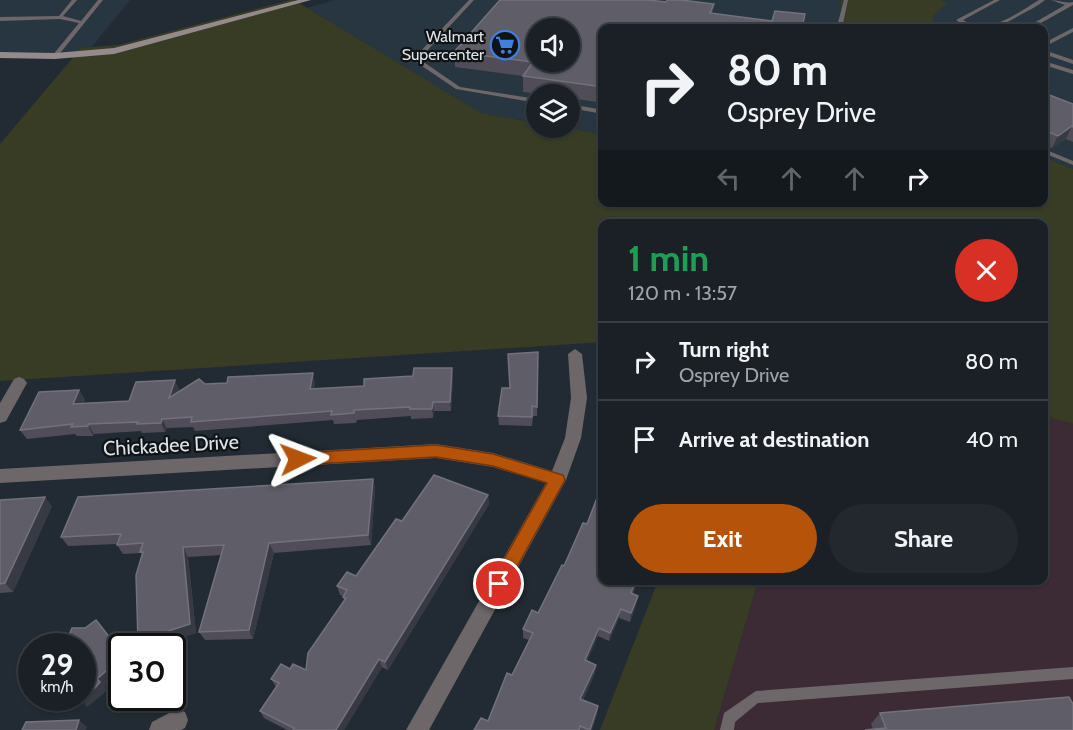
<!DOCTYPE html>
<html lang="en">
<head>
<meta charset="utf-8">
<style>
	body { margin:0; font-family:Cabin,sans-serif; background:#23282e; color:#f1f3f6; height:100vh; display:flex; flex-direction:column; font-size:22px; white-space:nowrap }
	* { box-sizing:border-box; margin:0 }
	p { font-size:20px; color:#9fa3a7 }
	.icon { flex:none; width:33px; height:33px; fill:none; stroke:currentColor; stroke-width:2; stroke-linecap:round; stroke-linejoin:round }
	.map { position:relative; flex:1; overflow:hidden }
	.side { position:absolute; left:598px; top:219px; width:450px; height:366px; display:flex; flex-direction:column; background:#1a2026; border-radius:12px; box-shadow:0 2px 4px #0004,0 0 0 2px #383e43 }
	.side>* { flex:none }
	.hud { position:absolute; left:598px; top:24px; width:450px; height:183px; border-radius:12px; box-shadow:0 2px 4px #0004,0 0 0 2px #383e43; background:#1a2026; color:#f1f3f6; overflow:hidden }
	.tools { position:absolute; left:526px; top:18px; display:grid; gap:12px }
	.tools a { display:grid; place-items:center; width:54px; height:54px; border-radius:50%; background:#1a2026; box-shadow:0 2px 4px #0004,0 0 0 2px #383e43; font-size:30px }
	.speed { position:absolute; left:18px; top:633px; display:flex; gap:12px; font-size:30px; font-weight:700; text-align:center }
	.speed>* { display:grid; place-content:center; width:78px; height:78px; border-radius:50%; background:#1a2026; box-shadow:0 2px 4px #0004,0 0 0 2px #383e43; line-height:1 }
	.speed small { font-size:15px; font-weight:400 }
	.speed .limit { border:3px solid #111; border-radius:9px; background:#fff; color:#111 }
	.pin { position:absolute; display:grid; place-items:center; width:51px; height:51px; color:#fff; margin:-26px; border:3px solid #fff; border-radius:50%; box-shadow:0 2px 6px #0007 }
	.me { position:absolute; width:66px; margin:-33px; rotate:87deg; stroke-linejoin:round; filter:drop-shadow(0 0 4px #0008) }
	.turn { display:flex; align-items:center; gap:21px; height:126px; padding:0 30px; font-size:27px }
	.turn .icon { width:78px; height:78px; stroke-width:2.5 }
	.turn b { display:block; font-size:42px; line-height:51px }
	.lanes { display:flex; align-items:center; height:57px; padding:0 30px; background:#0003; justify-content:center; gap:30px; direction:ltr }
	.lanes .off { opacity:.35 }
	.round { display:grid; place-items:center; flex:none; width:63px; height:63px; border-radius:32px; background:#23282e }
	.overview { display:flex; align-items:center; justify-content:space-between; height:102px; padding:0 30px }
	h1 { font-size:36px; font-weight:800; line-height:45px; color:#1e9e55 }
	.primary-button { display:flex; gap:12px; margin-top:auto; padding:12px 30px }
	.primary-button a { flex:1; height:69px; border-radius:36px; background:#b45309; color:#fff; font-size:24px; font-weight:800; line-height:69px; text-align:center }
	.primary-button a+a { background:#23282e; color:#f1f3f6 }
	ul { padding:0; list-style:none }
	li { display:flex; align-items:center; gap:18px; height:78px; padding:0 30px; border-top:2px solid #383e43 }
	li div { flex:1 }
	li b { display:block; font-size:22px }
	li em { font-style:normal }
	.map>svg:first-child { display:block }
	.built { fill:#283642; fill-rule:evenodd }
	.education { fill:#3c2b35 }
	.green { fill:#393c25 }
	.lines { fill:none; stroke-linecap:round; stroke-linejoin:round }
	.lane { fill:#6e6769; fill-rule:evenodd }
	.street { fill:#6e6769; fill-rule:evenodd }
	.secondary { fill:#948a8c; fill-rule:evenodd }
	.wall { fill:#504d58; fill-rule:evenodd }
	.shaded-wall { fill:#373943 }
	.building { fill:#5f5d67; stroke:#73727c; stroke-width:1.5; fill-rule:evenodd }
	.route { fill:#b45309; stroke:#753606; stroke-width:1.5 }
	.labels { text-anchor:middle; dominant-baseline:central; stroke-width:4.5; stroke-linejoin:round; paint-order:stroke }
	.far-poi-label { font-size:16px; fill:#dde3e8; stroke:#0f1316; text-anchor:end }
	.street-label { font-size:20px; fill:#dde3e8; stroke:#0f1316 }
</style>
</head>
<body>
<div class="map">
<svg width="1073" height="730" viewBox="0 0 1073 730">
	<rect width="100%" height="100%" fill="#222b33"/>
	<g class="built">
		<polygon points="0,0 130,0 85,55 0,57"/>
		<path d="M335,0H841L840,28H603V134L566,128H570V94H537V123L481,113L307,8ZM537,28H570V62H537Z"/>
		<polygon points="940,0 1073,0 1073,169 1044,157 1044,28 935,28 933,16 946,3"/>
	</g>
	<polygon class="education" points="1044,416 1073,424 1073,730 714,730 758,581 1044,580"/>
	<g class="green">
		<polygon points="290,0 294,0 481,113 537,123 537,128 566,128 603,134 603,202 1044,202 1044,157 1073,169 1073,424 1044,416 1044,224 603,224 603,342 0,381 0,144 81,48 118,45"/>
		<polygon points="841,0 940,0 947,3 933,16 935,28 840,28"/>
		<polygon points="658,581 758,581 714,730 600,730"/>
	</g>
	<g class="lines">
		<g class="lane">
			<polygon points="72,0 77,0 63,16 81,21 98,0 103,0 57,57 52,56 79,23 60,19 0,21 0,17 59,16"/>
			<polygon points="469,0 474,0 423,55 422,61 460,87 537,99 537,103 456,89 416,62 418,54"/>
			<polygon points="844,0 848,0 842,28 792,25 789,23 792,21 837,26"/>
			<path d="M994,0H1000L963,20C988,37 1017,13 1039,0H1045C1038,6 1029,10 1020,15C1000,27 977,37 956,20Z"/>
			<path d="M1051,0C1058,0 1066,4 1073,2V5L1032,28H1027V27L1065,5Z"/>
			<polygon points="1073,28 1073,32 1044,47 1044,43"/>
			<polygon points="1044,50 1073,60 1073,64 1044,54"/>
			<polygon points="1044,61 1073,70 1073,74 1044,65"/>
			<polygon points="570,104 603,110 603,114 570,108"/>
			<polygon points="1044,149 1073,161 1073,165 1044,153"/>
			<polygon points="1073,667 1073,679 758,703 735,722 734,730 720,730 724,713 756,691"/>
		</g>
		<g class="street">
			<polygon points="575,349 582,354 587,398 581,438 566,480 429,730 406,730 546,483 493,467 436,458 0,483 0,469 436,444 493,453 552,471 565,438 571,398 568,354"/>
			<polygon points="19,377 24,379 27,383 6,421 0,423 0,403 14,379"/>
			<polygon points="177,709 185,712 188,720 185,728 181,730 149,730 152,722"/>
		</g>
		<polygon class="secondary" points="298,0 311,0 114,54 55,59 0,58 0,52 55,53 114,48"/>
	</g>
	<g class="wall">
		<path d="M500,0H648L666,2L667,0H681L714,4L712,14L772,21L775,11L805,14L802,28H603V103L570,98V94H542L523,92V76L455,67L454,52ZM537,28H570V62H537Z"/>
		<polygon points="1044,93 1073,104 1073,142 1066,139 1052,148 1044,145"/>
		<polygon points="538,352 537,416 533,416 532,426 499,425 498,416 510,388"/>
		<polygon points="453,377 451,411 434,411 433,418 411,419 411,416 357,420 356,423 334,424 333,420 195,431 193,427 167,428 165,432 142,433 141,431 94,434 93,436 77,436 75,434 27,439 20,430 79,390 85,400 83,403 129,401 179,389 178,392 205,384 315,383 314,389 364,386"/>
		<polygon points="373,479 375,489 371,545 274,553 253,639 205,640 199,632 221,555 188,557 196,633 154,646 143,646 138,641 142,555 141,553 123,554 117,545 117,544 68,546 61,537"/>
		<polygon points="488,495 489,504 388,670 382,667 344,730 287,730 264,718 260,711 276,687 271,679 290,669 306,670 344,601 343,596 340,595 337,586 356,576"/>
		<polygon points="0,500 52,506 13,592 0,593"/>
		<polygon points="587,524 638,580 633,594 638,596 636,605 630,622 619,618 609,641 598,636 587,661 596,665 595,673 583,700 598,706 597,714 592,730 474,730 488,721 529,640 523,638 523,629 538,613"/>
		<polygon points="880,713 1073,730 873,729 871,724"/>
	</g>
	<g class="shaded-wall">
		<polygon points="1072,126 1066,139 1052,148 1058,136"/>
		<polygon points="452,368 453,377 451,411 450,402"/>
		<polygon points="313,373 315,383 313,399 310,389"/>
		<polygon points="175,380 179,389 173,407 169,398"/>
		<polygon points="79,390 85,400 79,413 73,404"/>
		<polygon points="433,402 434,411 433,418 432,409"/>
		<polygon points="162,419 167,428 165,432 161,423"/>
		<polygon points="88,424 94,434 93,436 88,426"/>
		<polygon points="373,479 375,489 371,545 368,535"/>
		<polygon points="488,495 489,504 388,670 385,662"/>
		<polygon points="45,497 52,506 13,592 5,583"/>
		<polygon points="269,543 274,553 253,639 249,630"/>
		<polygon points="183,547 188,557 196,633 154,646 143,646 138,641"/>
		<polygon points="636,580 638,580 630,602 631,593"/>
		<polygon points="638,596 636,605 630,622 631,613"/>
		<polygon points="621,609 619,618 609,641 610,633"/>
		<polygon points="599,628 598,636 584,668 585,660"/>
		<polygon points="122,657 122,671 105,686 107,690 102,695 87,707 80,699 97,679"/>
		<polygon points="379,659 382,667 344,730 336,730"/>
		<polygon points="596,665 595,673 580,707 580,699"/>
		<polygon points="598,706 597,714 592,730 590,730"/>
		<polygon points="79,720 87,727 86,730 76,730"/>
	</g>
	<g class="building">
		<path d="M500,0H648L666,2L667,0H681L714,4L710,13L772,21L775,11L805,14L802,28H603V87L523,76L533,62L454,52ZM537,28H570V62H537Z"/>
		<polygon points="1044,93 1073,104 1073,127 1072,126 1058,136 1044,130"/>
		<polygon points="538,352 537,407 532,406 532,417 498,416 502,388 510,388 508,354"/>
		<polygon points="414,368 452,368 450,402 433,402 432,409 410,409 410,407 354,410 354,413 331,415 332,411 191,422 192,417 162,419 161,423 137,424 138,422 88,424 88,426 71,427 73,424 20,430 39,392 79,390 73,404 129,401 136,382 175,380 169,398 199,379 205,384 227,383 228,377 313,373 310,389 364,386 364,379 413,376"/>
		<polygon points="434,475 488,495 385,662 379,659 336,730 293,730 294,728 260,711 279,683 271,679 281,664 290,669 293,664 306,670 308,653 346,598 343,597 347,590 337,586 347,572 356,576 396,519 402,521"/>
		<polygon points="373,479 368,535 269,543 249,630 199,632 224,545 183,547 190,624 138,641 136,575 143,552 140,552 143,543 117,545 121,534 61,537 78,497"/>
		<polygon points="602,485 603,485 603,580 636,580 631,593 638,596 631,613 621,609 610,633 599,628 585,660 596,665 580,699 598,706 590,730 580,726 579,730 474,730 481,718 488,721 507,673 512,675 533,633 523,629 532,610 538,613 562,565 564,566 583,523 587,524"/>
		<polygon points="45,497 5,583 0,584 0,500"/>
		<polygon points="96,620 122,653 122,657 97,679 100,682 95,688 82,697 82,646 58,646 67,640 72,628 85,628"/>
		<polygon points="1069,697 1073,704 1073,730 865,730 886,728 880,713"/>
		<polygon points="79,720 76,730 22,730 26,722"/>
	</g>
	<polygon class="route" points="436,445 493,454 563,475 565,480 505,589 499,592 492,589 490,584 547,483 493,466 436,457 298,465 293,463 291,459 293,455 298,453"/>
	<defs>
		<g id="supermarket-ring" transform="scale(1.5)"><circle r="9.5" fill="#0f1316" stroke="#3f7fe0" stroke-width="1.5"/><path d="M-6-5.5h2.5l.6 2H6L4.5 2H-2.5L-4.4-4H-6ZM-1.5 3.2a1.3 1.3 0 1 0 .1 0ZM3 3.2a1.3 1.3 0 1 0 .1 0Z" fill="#3f7fe0"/></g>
	</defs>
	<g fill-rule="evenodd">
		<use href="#supermarket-ring" x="505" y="45"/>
	</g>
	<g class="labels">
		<g class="far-poi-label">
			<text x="484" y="36">Walmart<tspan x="484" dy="18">Supercenter</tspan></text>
		</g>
		<g class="street-label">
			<text transform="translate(171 445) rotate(-3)">Chickadee Drive</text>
		</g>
	</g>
</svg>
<div class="tools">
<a><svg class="icon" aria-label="sound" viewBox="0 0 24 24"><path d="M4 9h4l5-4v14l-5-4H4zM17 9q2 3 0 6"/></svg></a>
<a><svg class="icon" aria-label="layers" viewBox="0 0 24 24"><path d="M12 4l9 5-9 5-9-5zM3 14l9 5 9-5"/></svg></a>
</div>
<div class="speed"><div>29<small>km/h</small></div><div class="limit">30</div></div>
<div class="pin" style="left:499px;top:584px;background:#d93025"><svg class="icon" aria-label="arrive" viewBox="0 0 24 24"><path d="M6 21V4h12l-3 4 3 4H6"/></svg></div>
<svg class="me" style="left:298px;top:459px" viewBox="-20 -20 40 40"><path d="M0-17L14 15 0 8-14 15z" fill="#b45309" stroke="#fff" stroke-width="4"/></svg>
<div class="hud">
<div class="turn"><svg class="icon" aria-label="right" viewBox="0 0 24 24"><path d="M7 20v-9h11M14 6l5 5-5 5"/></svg><div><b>80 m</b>Osprey Drive</div></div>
<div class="lanes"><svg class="icon off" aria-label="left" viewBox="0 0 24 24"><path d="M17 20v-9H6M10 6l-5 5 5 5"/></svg><svg class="icon off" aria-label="ahead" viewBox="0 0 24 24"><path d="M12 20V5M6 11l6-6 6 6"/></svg><svg class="icon off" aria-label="ahead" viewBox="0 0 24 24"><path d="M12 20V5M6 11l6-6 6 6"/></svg><svg class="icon" aria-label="right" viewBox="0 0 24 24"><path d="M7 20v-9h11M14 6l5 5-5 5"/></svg></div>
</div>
<section class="side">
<div class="overview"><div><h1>1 min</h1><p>120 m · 13:57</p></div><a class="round" style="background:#d93025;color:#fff"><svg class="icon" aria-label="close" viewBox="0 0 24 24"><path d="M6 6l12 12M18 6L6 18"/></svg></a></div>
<ul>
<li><svg class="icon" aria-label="right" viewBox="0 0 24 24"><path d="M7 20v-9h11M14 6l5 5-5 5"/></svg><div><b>Turn right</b><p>Osprey Drive</p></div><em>80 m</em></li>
<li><svg class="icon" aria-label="arrive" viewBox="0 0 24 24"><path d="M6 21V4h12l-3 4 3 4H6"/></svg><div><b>Arrive at destination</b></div><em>40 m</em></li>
</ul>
<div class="primary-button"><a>Exit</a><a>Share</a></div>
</section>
</div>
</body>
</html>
